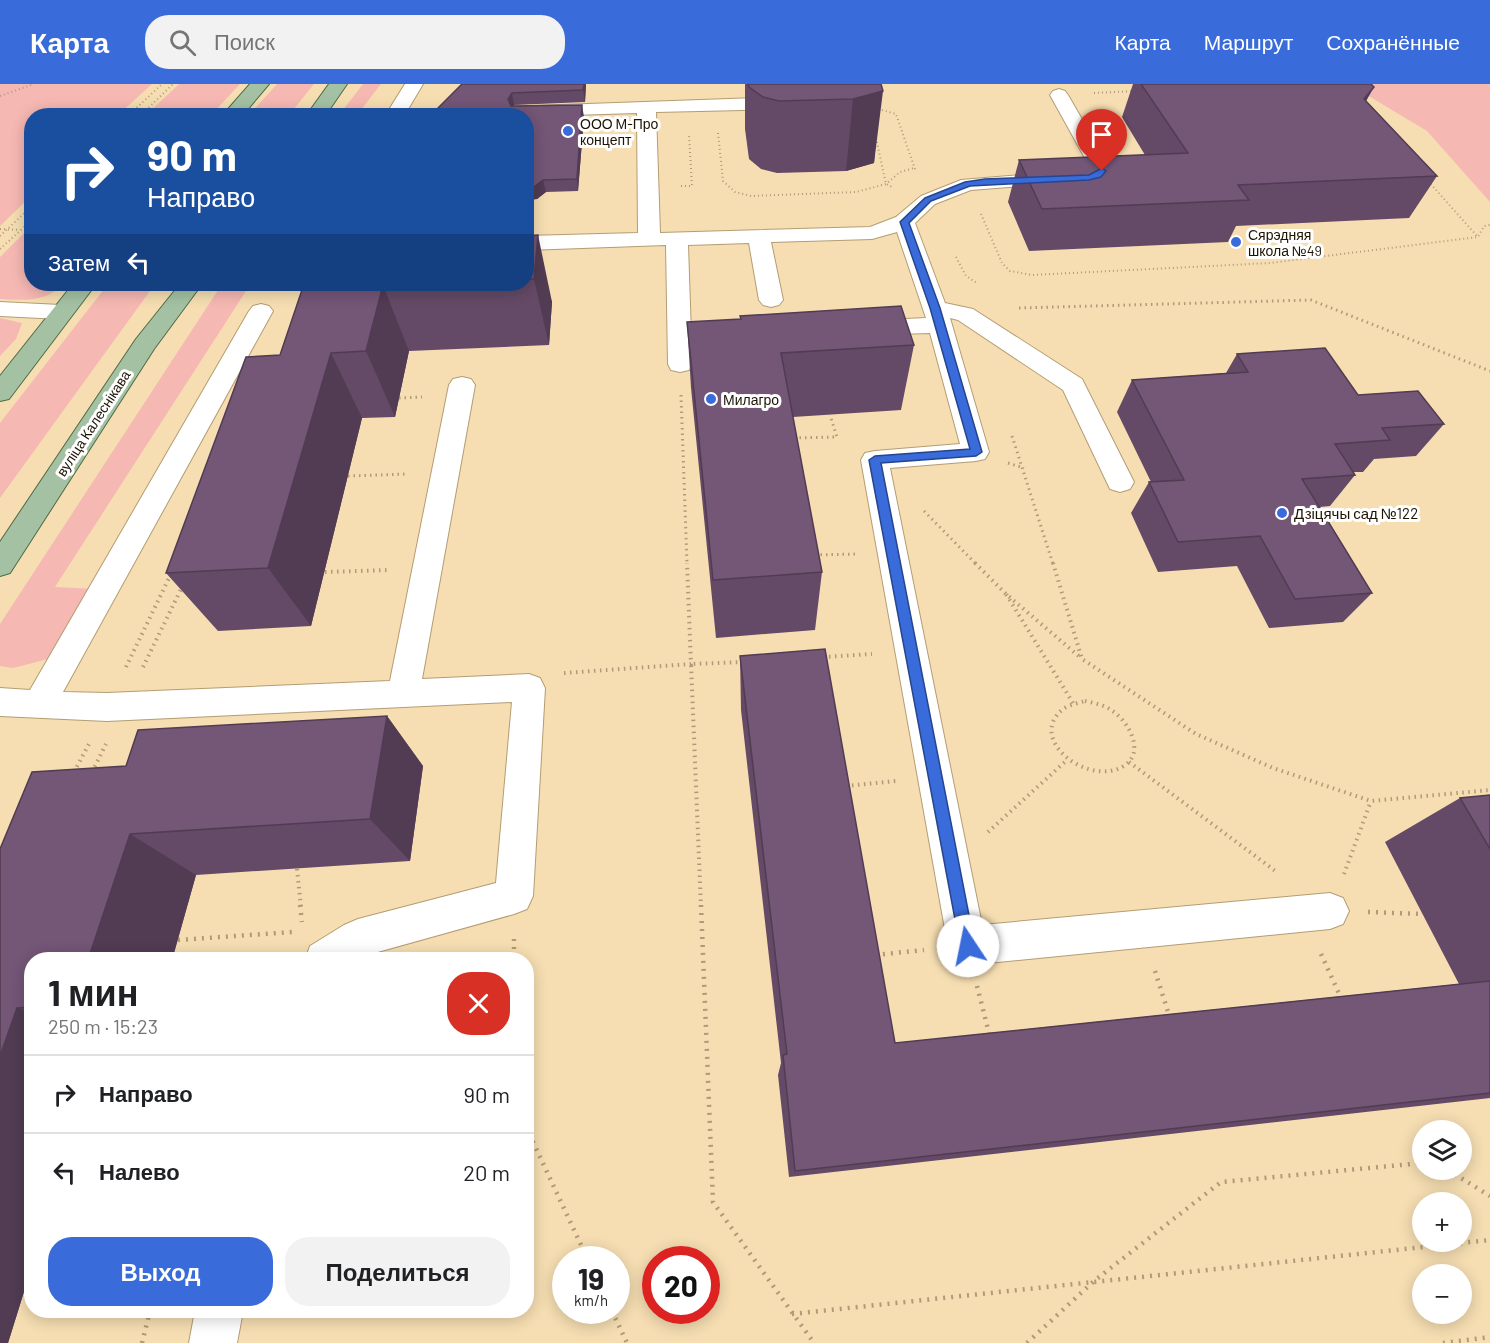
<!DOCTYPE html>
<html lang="ru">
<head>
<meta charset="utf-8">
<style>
	body { margin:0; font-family:Barlow,sans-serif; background:#f2f2f2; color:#202124; height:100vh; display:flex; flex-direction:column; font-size:22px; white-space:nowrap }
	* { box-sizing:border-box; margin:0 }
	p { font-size:20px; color:#757577 }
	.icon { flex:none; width:33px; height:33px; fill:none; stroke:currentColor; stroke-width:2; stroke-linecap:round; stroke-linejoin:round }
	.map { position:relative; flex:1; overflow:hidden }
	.side { position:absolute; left:24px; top:868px; width:510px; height:366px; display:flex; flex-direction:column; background:#fff; border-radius:24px; box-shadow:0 3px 15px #0003 }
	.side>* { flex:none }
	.banner { position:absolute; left:24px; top:24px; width:510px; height:183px; border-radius:24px; box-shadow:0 3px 15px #0003; background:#1a4fa0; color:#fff; overflow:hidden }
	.fabs { position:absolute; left:1412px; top:1036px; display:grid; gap:12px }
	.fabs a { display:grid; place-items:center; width:60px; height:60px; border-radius:50%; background:#fff; box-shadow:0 3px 15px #0003; font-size:30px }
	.speed { position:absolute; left:552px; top:1162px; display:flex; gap:12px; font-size:30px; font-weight:700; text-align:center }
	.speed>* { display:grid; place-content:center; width:78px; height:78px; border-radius:50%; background:#fff; box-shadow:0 3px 15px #0003; line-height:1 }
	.speed small { font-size:15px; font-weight:400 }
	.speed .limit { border:9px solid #d22; background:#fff; color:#111 }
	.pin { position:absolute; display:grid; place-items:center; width:51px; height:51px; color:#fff; margin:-62px -26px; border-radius:50% 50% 50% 0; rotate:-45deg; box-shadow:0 0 6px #0007 }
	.pin .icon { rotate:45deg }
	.me { position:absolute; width:66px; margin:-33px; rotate:349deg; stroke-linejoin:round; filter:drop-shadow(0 0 4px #0008) }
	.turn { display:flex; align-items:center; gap:21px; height:126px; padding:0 24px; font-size:27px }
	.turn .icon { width:78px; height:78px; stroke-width:2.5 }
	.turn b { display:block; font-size:42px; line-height:51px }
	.then { display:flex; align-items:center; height:57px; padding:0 24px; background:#0003; gap:12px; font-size:22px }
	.round { display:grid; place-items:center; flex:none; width:63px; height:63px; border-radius:24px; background:#f2f2f2 }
	.head { display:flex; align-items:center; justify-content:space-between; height:102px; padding:0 24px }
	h1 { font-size:36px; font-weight:700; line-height:45px }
	.primary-button { display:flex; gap:12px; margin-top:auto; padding:12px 24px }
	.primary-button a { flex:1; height:69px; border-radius:24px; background:#396bdb; color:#fff; font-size:24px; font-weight:700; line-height:69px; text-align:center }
	.primary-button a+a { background:#f2f2f2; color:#202124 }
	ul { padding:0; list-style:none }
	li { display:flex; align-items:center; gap:18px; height:78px; padding:0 24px; border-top:2px solid #e0e0e0 }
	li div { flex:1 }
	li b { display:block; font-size:22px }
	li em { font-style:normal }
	header { display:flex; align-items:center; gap:36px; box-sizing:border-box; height:84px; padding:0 30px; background:#396bdb; color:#fff }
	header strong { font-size:28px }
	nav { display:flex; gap:33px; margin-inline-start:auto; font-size:21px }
	.search { width:420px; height:54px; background:#f2f2f2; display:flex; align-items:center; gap:15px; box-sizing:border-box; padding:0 21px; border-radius:24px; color:#757577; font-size:22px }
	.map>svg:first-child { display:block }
	.green { fill:#f6b8b3 }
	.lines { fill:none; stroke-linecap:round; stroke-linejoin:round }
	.minor-casing { stroke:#b39d73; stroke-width:2 }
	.major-casing { stroke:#4e6a44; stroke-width:2 }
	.path-far3 { stroke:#af9b79; stroke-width:2; stroke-dasharray:1 3; stroke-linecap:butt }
	.path-far2 { stroke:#af9b79; stroke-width:3; stroke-dasharray:1.5 4; stroke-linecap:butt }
	.path-far1 { stroke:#af9b79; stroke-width:4; stroke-dasharray:1.5 4.5; stroke-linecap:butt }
	.path { stroke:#af9b79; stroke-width:4.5; stroke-dasharray:2 6; stroke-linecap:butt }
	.minor { fill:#fff; fill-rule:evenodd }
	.major { fill:#a4c2a3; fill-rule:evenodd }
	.wall { fill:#644a66 }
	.shaded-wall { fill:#513c53 }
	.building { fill:#745677; stroke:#513c53; stroke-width:1.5 }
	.route { fill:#396bdb; stroke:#25468e; stroke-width:1.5 }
	.poi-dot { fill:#396bdb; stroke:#fff; stroke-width:2 }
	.labels { text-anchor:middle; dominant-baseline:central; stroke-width:6; stroke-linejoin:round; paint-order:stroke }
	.far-poi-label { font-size:14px; fill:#1d1404; stroke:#fff; text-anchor:start }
	.far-street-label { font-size:14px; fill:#1d1404; stroke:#fff }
	.poi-label { font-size:15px; fill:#1d1404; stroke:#fff; text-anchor:start }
</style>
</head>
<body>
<header>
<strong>Карта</strong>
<div class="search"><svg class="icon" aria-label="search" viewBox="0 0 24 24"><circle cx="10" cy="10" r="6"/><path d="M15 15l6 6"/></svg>Поиск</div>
<nav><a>Карта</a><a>Маршрут</a><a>Сохранённые</a></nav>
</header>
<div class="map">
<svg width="1490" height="1259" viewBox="0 0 1490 1259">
	<rect width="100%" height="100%" fill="#f6deb2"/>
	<g class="green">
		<polygon points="0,0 152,0 118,31 32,32 31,112 0,142"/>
		<polygon points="179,0 240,0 211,31 146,31"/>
		<polygon points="277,0 314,0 289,31 249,31"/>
		<polygon points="363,0 381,0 357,31 339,31"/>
		<polygon points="1357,0 1490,0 1490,118 1427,47 1367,11"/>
		<path d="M31,142L32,200H63C46,219 23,216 0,215V173Z"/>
		<polygon points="108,200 155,200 0,414 0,339"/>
		<polygon points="222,200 315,200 312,206 246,207 55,503 94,505 48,575 13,584 0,582 0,540"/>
		<polygon points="0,234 22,239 16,255 0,272"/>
	</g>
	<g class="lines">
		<g class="minor-casing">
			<g id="minor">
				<polygon points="405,0 423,0 404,32 385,32"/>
				<polygon points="1059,5 1065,7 1068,11 1112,87 1105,95 971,106 935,120 915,139 945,219 973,225 1082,295 1134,398 1130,405 1120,408 1110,405 1063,306 958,236 950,234 989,368 985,375 976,377 890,384 982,841 1330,809 1343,814 1349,827 1343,840 1330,845 967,881 953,876 948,862 861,376 865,369 875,367 960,360 930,249 864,251 856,249 852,244 856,239 864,237 926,234 897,148 872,155 771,158 783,216 779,221 771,223 763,221 759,216 749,159 688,161 692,280 689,286 680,288 671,286 668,280 666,161 526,166 526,152 638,149 637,29 538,32 531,30 529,26 531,22 789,13 796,15 798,19 796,23 789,25 656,28 660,149 870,143 896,133 921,112 961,96 1091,85 1050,11 1053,7"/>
				<polygon points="0,218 61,221 69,223 73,228 69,233 61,235 0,232"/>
				<polygon points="261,220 269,222 273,227 63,608 107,609 390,597 449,301 453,295 462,293 471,295 475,301 422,595 529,590 540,594 545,604 533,812 527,825 514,830 367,871 359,876 305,876 310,862 344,841 358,835 496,799 512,618 107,637 0,632 0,604 30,606 249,227 253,222"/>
				<polygon points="195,1227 243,1227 237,1259 189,1259"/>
			</g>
		</g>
		<g class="major-casing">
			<g id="major">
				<polygon points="250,0 269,0 242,32 222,32"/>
				<polygon points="329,0 347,0 325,32 306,32"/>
				<polygon points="73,200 96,200 9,315 0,317 0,292"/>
				<polygon points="180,200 202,200 154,265 10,489 0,492 0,458 136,255"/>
			</g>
		</g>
		<g class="path-far3">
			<polyline points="1094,9 1135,7"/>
			<polyline points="0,12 34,0"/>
			<polyline points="878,25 896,30 916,88"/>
			<polyline points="128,32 162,0"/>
			<polyline points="140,32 173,0"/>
			<polyline points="718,49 723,97 735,108 751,112 856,108 886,100 900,88 914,84"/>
			<polyline points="876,54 886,100 894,104"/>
			<polyline points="1428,97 1477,152"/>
			<polyline points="681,102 692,102 689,51"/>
			<polyline points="981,130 1002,179 1010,187 1032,191 1270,179 1478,153 1484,142 1490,141"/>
			<polyline points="0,145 20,146"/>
			<polyline points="0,152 32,122"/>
			<polyline points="0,165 32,136"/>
			<polyline points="956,173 966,192 977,199"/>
		</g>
		<g class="path-far2">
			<polyline points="1019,224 1311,216 1490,287"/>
			<polyline points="681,311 687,480"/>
			<polyline points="399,314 422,313"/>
			<polyline points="1012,352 1053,480"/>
			<polyline points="794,354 837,353 830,331"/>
			<polyline points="1008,379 1024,384"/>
			<polyline points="348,392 407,390"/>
			<polyline points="924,427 976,480"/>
			<polyline points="815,471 855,470"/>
		</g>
		<g class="path-far1">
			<polyline points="975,479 1006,510"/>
			<polyline points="1053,479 1082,575 1196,650 1273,684 1371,717 1490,706"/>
			<polyline points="325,488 390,486"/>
			<polyline points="823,573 872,570"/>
			<polyline points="126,583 171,490"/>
			<polyline points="143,583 182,503"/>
			<polyline points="564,589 691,580 687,479"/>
			<path d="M1085,617C1094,619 1104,621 1111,626C1129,637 1147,670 1122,683C1087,702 1026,655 1063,625C1069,621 1078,619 1085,617Z"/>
			<polyline points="1073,619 1006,510 1081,574"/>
			<polyline points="1129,678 1278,789"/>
			<polyline points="74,688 89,660"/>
			<polyline points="92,688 106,660"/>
			<polyline points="846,702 896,697"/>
			<polyline points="988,748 1067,676"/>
			<polyline points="297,785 301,823"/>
			<polyline points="1344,790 1371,717"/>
			<polyline points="701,823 691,580 744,578"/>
		</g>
		<g class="path">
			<polyline points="300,821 302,838"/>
			<polyline points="701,821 713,1118 814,1259"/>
			<polyline points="1368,828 1422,830"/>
			<polyline points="514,855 514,876"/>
			<polyline points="178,856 293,848"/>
			<polyline points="1321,870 1342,916"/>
			<polyline points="875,871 924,866"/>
			<polyline points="1155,887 1170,934"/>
			<polyline points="977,902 990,953"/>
			<polyline points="526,1043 588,1176"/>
			<polyline points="1448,1086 1490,1112"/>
			<polyline points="612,1227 627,1259"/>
			<polyline points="792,1230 1490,1156"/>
			<polyline points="142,1259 150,1227"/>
			<polyline points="1027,1259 1094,1197 1221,1098 1422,1079"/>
			<polyline points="1443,1259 1490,1253"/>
		</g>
		<use href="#minor" class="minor"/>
		<use href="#major" class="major"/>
	</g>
	<g class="wall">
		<polygon points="462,0 586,0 585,18 514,21 513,22 584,33 578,107 546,108 537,115 526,32"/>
		<polygon points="745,0 881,0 874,79 846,87 777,89 761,85 749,75 745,45"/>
		<polygon points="1133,0 1371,0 1366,17 1437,92 1409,134 1236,142 1228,158 1029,167 1008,118 1019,76 1145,71 1122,33"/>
		<polygon points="526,152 552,218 549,261 409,267 395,333 362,334 311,542 218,547 166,489 280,271 304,200 526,200"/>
		<polygon points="687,238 914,261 901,326 793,333 822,488 815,546 716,554 691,304"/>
		<polygon points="1237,270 1444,340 1416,372 1374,375 1363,388 1354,388 1355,391 1330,422 1320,423 1372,509 1343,538 1269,544 1237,482 1158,488 1131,429 1149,398 1151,398 1117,328 1132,296 1226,289"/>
		<polygon points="740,572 895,959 1459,900 1385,758 1460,714 1490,711 1490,1014 789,1093 778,991 781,979 741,626"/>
		<polygon points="387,632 423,682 410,777 196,791 172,876 32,876 32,1182 8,1259 0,765 126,682"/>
	</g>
	<g class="shaded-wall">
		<polygon points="584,0 586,0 585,18 583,6"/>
		<polygon points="1374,3 1351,44 1364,15"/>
		<polygon points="883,7 874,79 846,87 853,15"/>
		<polygon points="512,9 514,21 510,26 508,15"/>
		<polygon points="582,21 584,33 578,107 577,95"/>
		<polygon points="543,96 546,108 537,115 526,117 526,105"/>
		<polygon points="538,151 552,218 549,261 534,195"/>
		<polygon points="383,201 409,267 395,333 366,267"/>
		<polygon points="331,269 362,334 311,542 268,484"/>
		<polygon points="387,632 423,682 410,777 370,735"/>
		<polygon points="130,750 196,791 172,876 88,876"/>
		<polygon points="17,924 32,928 32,1182 8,1259 0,1259 0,972"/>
	</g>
	<g class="building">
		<polygon points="462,0 584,0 583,6 512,9 508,15 511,22 582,21 577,95 543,96 534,103 526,105 526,32 432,32 432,30"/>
		<polygon points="748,0 881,0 883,7 853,15 779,17 763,13 749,3"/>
		<polygon points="1141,0 1371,0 1374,3 1364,15 1437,92 1238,101 1249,116 1042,125 1019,76 1188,69"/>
		<polygon points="538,151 534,195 526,195 526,152"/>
		<polygon points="304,200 413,200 383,201 366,267 331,269 268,484 166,489 246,273 280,271"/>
		<polygon points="901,222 914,261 781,269 822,488 713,496 687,238 741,235 740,232"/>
		<polygon points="1325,264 1358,311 1418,307 1444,340 1382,344 1390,356 1335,360 1355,391 1302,395 1372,509 1295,515 1260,452 1178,458 1149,398 1184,396 1132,296 1248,288 1237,270"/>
		<polygon points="825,565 895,959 1490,897 1490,1009 795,1087 783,971 787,970 740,572"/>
		<polygon points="387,632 370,735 130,750 88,876 32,876 32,923 17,924 0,972 0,765 32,688 126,682 138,646"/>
		<polygon points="1490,711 1490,765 1460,714"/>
	</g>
	<polygon class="route" points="1102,84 1106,87 1101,93 1089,96 970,102 931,117 909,139 940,224 982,368 976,372 881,379 975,862 973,867 968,870 962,867 960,862 869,376 875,372 970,365 930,224 900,138 925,114 965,98 985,95 1089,91"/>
	<g class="poi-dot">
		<circle cx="568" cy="47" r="6"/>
		<circle cx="1236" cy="158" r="6"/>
		<circle cx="711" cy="315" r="6"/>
		<circle cx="1282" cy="429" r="6"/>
	</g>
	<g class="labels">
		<g class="far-poi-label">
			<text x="580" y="39">ООО М-Про<tspan x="580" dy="16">концепт</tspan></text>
			<text x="1248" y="150">Сярэдняя<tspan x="1248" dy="16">школа №49</tspan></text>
			<text x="723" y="315">Милагро</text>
		</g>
		<g class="far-street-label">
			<text transform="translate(93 339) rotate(-57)">вуліца Калеснікава</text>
		</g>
		<g class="poi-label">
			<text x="1294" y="429">Дзіцячы сад №122</text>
		</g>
	</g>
</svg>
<div class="fabs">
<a><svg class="icon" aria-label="layers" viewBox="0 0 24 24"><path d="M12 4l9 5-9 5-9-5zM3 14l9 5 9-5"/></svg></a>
<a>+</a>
<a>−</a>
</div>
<div class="speed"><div>19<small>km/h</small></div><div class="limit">20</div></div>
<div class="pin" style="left:1102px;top:87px;background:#d93025"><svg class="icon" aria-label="arrive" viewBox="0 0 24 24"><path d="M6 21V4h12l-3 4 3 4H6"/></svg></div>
<svg class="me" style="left:968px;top:862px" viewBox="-20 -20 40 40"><circle r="19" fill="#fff"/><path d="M0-13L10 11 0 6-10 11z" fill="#396bdb"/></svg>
<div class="banner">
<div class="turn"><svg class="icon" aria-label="right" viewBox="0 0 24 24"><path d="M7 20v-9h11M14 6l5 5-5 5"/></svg><div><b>90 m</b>Направо</div></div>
<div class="then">Затем<svg class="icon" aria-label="left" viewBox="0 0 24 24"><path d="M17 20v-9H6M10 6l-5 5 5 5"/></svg></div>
</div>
<section class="side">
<div class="head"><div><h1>1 мин</h1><p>250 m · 15:23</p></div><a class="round" style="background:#d93025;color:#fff"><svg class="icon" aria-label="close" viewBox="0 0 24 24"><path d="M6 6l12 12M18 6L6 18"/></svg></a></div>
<ul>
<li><svg class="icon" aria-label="right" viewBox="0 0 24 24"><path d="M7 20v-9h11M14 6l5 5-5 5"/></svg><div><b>Направо</b></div><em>90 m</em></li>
<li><svg class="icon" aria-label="left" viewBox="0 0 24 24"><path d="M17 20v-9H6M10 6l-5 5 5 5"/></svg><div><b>Налево</b></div><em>20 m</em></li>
</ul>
<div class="primary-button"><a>Выход</a><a>Поделиться</a></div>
</section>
</div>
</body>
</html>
